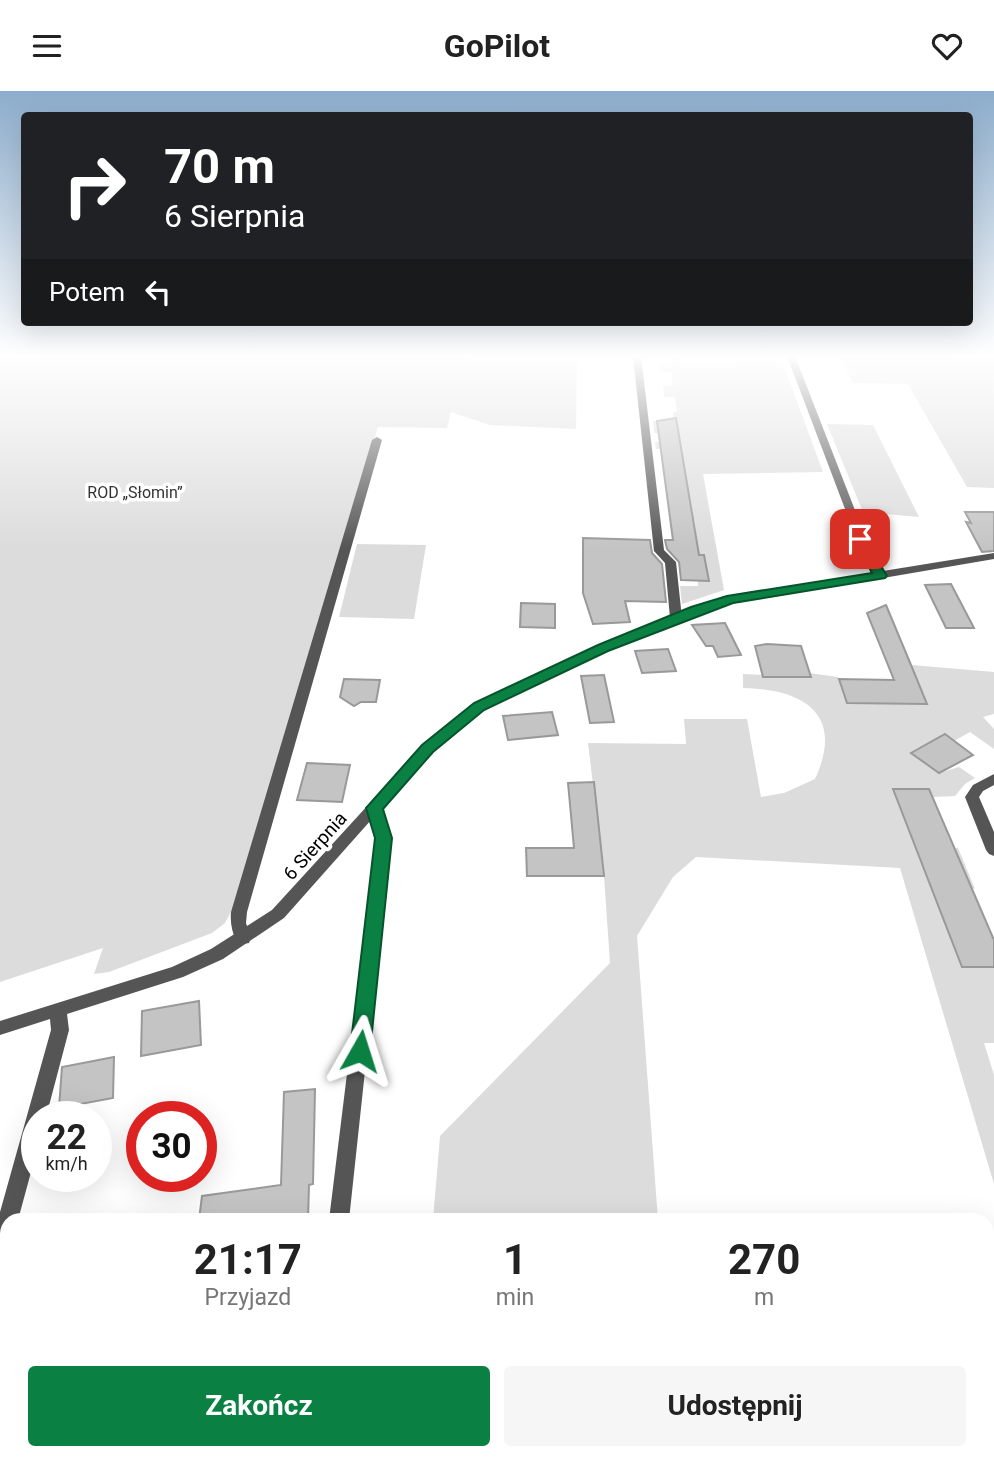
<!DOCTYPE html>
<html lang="pl">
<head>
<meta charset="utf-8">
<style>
	body { margin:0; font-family:Roboto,sans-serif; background:#f6f6f6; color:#222; height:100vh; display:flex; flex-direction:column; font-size:26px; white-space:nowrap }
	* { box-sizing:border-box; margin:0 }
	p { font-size:23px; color:#767676 }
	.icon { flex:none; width:38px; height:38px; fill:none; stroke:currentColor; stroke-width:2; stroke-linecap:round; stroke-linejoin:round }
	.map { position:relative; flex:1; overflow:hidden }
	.side { position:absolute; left:0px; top:1122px; width:994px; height:247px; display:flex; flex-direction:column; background:#fff; border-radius:21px 21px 0 0; box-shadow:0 7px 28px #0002 }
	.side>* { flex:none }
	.banner { position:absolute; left:21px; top:21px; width:952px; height:214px; border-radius:7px; box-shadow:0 7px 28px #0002; background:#202124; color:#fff; overflow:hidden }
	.speed { position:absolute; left:21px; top:1010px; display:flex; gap:14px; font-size:35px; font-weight:700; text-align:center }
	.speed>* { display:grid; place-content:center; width:91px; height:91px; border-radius:50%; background:#fff; box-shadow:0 7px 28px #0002; line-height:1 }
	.speed small { font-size:18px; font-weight:400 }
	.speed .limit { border:10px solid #d22; background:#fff; color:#111 }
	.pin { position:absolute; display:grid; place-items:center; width:60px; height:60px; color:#fff; margin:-30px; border-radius:14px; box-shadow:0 4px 10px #0006 }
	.me { position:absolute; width:77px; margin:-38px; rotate:6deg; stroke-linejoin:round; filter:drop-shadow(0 0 5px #0008) }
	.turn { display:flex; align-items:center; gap:24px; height:147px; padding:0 28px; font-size:32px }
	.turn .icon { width:91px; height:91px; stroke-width:2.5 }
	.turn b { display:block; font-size:49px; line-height:60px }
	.then { display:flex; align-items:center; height:66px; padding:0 28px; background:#0003; gap:14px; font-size:26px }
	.eta { display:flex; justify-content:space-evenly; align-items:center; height:119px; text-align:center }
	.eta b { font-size:42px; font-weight:700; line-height:49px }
	.cta { display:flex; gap:14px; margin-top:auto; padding:14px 28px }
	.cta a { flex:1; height:80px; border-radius:7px; background:#0b8043; color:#fff; font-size:28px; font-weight:700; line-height:80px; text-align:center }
	.cta a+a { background:#f6f6f6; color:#222 }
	header { display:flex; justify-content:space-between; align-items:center; height:91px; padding:0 28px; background:#fff; font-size:32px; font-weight:700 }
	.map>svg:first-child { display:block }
	.green { fill:#dcdcdc }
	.building { fill:#c4c4c4; stroke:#999; stroke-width:2 }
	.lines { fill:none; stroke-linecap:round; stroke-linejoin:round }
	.service { fill:#555; fill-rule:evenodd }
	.minor { fill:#555; fill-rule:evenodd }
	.route { fill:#0b8043; stroke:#07532c; stroke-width:2 }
	.labels { text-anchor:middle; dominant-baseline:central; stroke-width:7; stroke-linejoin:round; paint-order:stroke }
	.far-park-label { font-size:16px; fill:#333; stroke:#fff }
	.street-label { font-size:19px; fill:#000; stroke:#fff }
</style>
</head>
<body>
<header><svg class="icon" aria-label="menu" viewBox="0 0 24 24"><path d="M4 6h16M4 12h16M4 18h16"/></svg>GoPilot<svg class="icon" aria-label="heart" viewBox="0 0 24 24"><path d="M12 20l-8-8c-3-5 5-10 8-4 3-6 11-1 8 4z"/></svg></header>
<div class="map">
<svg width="994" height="1367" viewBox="0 0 994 1367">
	<rect width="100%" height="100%" fill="#fff"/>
	<g class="green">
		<polygon points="0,265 455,265 455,268 577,270 576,338 490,334 451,321 447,337 378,336 234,815 225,832 212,842 109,881 94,883 103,857 0,891"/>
		<polygon points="668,265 679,265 681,271 782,270 823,381 703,383 724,499 682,513 680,495 698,495 698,489 709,489 704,464 699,464 693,428 689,428 691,415 679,358 656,358 655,351 670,352 669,342 654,342 653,330 674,331 673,321 677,321 675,306 664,306 663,295 673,295 671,281 661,281 659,271 669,271"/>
		<polygon points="840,265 994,265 994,397 967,396 908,293 853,292"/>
		<polygon points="827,333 873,334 919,426 863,421"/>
		<polygon points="357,453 426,454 414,528 339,526"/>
		<path d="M911,574L994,581V623L983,626L994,638V658L970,641L954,650L945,644L911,662L939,682L959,676L975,687L965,693L955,705L933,706L929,698H893L920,769H960L955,757H958L975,798L972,797L968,788H928L962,876H994V952H984L994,984V1093L900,777L696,766L673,786L637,845L658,1129H433L440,1045L610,872L604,785L588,652L686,653L684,628H747L761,706L784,702L815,688C845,623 804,598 743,597V583L810,586L809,582L838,586L848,612L926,613Z"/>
		<polygon points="412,1362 676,1362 677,1367 411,1367"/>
	</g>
	<g class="building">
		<polygon points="676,327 699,464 704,464 709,490 681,489 679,471 667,458 665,449 673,449 657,330"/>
		<polygon points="965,421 994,421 994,460 982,461 966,431 971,432"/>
		<polygon points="583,447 650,449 652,462 662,473 666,511 625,510 630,531 593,533 583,502"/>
		<polygon points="951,493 974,537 946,537 925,494"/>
		<polygon points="521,512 555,513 555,537 520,536"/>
		<polygon points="886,514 911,574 927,613 847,612 839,588 894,589 867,522"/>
		<polygon points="725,532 741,564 718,566 713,555 706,555 692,534"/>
		<polygon points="767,553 801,555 811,586 763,586 755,555"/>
		<polygon points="668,558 676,580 642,582 635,560"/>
		<polygon points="604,584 614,631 590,632 581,585"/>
		<polygon points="344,588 380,589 376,611 361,611 354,615 340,606"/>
		<polygon points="552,621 558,644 508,649 503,625"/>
		<polygon points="945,643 973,664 939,682 911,662"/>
		<polygon points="307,672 350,674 342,711 297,709"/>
		<polygon points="594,691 604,785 527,785 526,757 574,757 568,692"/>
		<polygon points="893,698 929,698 994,849 994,876 962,876"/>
		<polygon points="199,910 201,954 141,965 142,920"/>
		<polygon points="114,966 113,1007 59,1017 62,976"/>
		<polygon points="315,998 313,1093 309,1094 308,1129 199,1129 202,1105 281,1094 284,1001"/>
	</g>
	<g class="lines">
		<g class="service">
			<polygon points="633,265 641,265 664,459 676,471 682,527 676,531 670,527 665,472 654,460"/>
			<path d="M377,346L382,349L247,821L246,832L251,847L249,852L243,853L237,852C232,841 230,832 231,821L372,349Z"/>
		</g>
		<g class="minor">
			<polygon points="787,265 795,265 874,468 883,480 994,462 994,468 719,515 607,560 484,618 433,660 382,717 390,747 349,1129 329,1129 376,747 371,729 284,827 223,868 183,886 67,923 69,939 46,1026 37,1026 37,1059 18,1129 7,1129 7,1165 0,1168 0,1121 51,939 50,928 0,944 0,930 172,876 211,858 272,819 423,654 474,612 599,554 712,510 873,482 864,468"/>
			<polygon points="994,683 994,694 983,700 979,706 994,741 994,765 989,763 986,759 965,706 973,694"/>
			<polygon points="77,1362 101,1362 99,1367 75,1367"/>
		</g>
	</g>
	<linearGradient id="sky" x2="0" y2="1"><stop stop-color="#8cadcc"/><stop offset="0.58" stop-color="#fff"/><stop offset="1" stop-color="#fff" stop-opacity="0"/></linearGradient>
	<rect width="994" height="457" fill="url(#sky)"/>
	<path class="route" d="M860,444C871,449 879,474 887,485L885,487L733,512L608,560L484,619L433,661L383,718L392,747L370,960L367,966L360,969L353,966L350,960L375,747L366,717L422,654L474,612L598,554L691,516L727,505L872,482L854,448Z"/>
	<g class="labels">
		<g class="far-park-label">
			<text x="135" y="401">ROD „Słomin”</text>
		</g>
		<g class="street-label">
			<text transform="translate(315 755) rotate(-48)">6 Sierpnia</text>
		</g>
	</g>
</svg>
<div class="speed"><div>22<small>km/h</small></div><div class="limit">30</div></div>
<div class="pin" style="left:860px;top:448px;background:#d93025"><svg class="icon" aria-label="arrive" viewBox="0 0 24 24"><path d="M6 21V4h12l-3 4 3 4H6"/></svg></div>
<svg class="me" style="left:360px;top:960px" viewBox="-20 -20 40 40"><path d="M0-17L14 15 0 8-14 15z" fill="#0b8043" stroke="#fff" stroke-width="4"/></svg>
<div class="banner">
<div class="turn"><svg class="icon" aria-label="right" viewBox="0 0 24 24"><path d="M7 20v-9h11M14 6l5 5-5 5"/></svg><div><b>70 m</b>6 Sierpnia</div></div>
<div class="then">Potem<svg class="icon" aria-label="left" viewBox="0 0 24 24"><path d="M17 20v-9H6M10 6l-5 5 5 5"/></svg></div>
</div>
<section class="side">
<div class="eta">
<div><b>21:17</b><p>Przyjazd</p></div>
<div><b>1</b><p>min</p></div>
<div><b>270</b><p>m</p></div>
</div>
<div class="cta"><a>Zakończ</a><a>Udostępnij</a></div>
</section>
</div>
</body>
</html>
